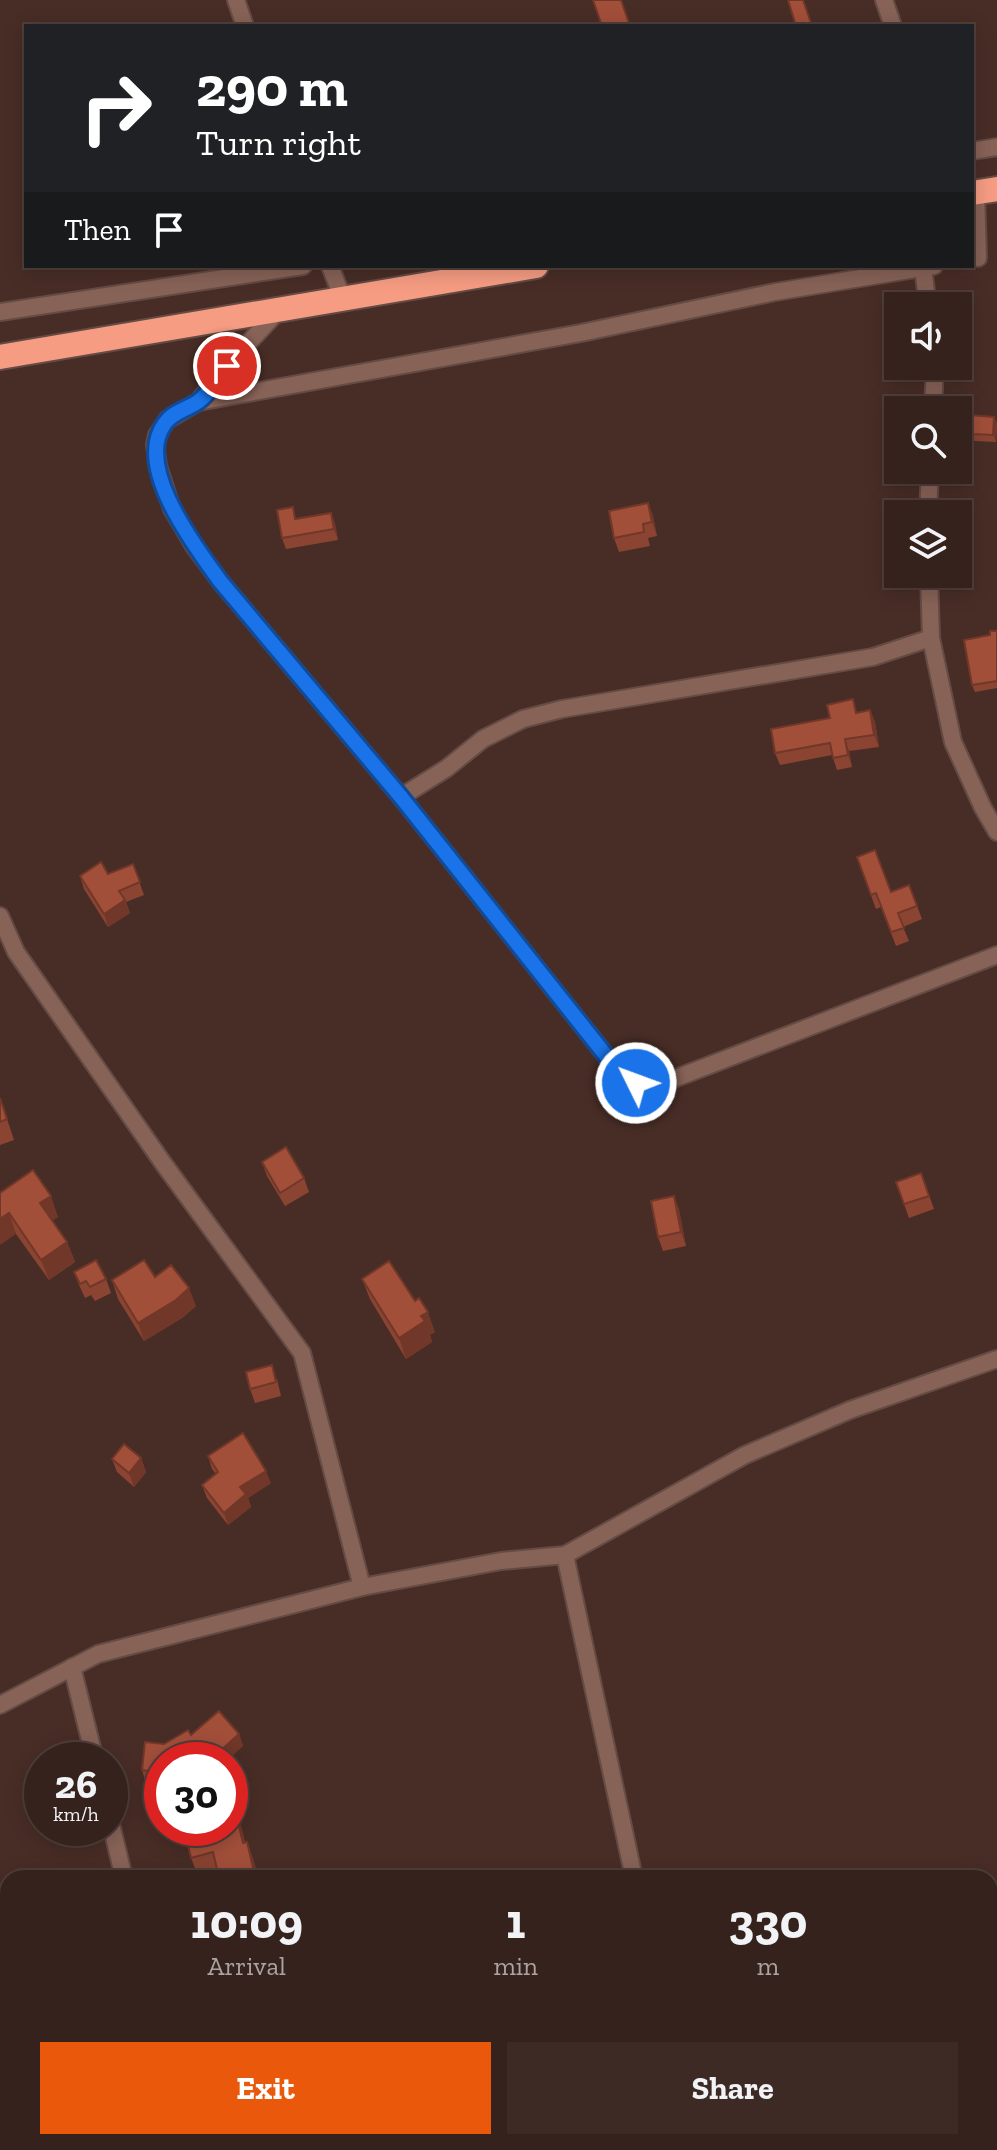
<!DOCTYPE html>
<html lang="en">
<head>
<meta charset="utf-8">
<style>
	body { margin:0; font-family:"Zilla Slab",serif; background:#3d2a25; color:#f1f3f6; height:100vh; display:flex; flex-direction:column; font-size:30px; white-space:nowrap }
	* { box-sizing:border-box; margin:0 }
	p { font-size:26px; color:#aaa4a3 }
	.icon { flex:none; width:44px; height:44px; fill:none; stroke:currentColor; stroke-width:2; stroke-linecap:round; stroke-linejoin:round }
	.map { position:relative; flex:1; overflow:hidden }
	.details { position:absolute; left:0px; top:1870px; width:998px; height:280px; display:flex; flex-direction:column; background:#36221c; border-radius:24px 24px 0 0; box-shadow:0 4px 20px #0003,0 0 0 2px #503f3b }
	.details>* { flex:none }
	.top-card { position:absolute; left:24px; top:24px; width:950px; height:244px; border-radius:0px; box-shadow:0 4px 20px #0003,0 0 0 2px #503f3b; background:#202124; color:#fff; overflow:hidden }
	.buttons { position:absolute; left:884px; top:292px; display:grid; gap:16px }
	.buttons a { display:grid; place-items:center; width:88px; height:88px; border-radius:0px; background:#36221c; box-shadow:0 4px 20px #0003,0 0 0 2px #503f3b; font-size:40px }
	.speed { position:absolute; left:24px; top:1742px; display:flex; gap:16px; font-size:40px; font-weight:700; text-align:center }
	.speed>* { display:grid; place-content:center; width:104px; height:104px; border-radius:50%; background:#36221c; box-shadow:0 4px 20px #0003,0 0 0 2px #503f3b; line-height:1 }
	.speed small { font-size:20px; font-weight:400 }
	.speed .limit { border:12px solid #d22; background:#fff; color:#111 }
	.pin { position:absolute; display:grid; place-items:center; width:68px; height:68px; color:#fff; margin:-34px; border:4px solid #fff; border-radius:50%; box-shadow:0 2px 8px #0007 }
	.me { position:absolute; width:88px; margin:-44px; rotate:312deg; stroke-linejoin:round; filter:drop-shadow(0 0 6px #0008) }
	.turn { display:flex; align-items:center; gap:28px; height:168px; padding:0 40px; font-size:36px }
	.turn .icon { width:104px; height:104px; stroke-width:2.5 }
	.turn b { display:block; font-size:56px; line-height:68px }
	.then { display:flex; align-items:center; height:76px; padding:0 40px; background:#0003; gap:16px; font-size:30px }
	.eta { display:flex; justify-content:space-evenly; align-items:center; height:136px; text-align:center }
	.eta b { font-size:48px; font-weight:700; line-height:56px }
	.action { display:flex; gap:16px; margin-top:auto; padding:16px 40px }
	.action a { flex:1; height:92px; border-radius:0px; background:#ea580c; color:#fff; font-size:32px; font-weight:700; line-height:92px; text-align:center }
	.action a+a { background:#3d2a25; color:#f1f3f6 }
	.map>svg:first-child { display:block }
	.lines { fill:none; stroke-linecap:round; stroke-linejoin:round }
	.street-casing { stroke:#644b44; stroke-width:20 }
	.highway-casing { stroke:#644b44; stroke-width:28 }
	.street { stroke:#876257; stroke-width:16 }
	.highway { stroke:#f69c83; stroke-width:24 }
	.wall { fill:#8b4432 }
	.shaded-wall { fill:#713729 }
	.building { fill:#a24f3a; stroke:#713729; stroke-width:2 }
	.route-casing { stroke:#114b97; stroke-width:20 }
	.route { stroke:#1a73e8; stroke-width:14 }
</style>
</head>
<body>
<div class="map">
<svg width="997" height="2150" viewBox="0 0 997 2150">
	<rect width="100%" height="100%" fill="#482d26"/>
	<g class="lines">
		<g class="street-casing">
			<g id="street">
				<polyline points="236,0 245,26"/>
				<polyline points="884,0 893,26"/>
				<polyline points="972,151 997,147"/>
				<polyline points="976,192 978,258"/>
				<polyline points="330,266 343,299"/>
				<polyline points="934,266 775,292 581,333 198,402 167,420 157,435 155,445 158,466 172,509 194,546 220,581 401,797 615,1067 636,1083 663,1083 997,955"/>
				<polyline points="923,268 928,306"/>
				<polyline points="0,312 303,266"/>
				<polyline points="198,402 227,366 279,310"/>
				<polyline points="933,410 935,366"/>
				<polyline points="928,514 930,470"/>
				<polyline points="929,574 931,638 953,742 983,808 997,832"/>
				<polyline points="401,797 447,768 483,739 523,719 562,709 873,657 931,638"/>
				<polyline points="0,916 16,952 163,1163 302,1353 362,1587"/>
				<polyline points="72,1667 95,1760"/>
				<polyline points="0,1705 98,1654 362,1587 501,1561 565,1555"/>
				<polyline points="110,1820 124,1878"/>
				<polyline points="634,1878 565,1555 745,1455 850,1410 997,1359"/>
				<polyline points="0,2024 8,2021"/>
				<polyline points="691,2142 693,2150"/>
			</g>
		</g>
		<g class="highway-casing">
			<g id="highway">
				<polyline points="972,193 997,189"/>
				<polyline points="0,357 536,266"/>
			</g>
		</g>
		<use href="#street" class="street"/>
		<use href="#highway" class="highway"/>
	</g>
	<g class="wall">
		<polygon points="958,414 994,417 997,424 996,442 975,441 958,431"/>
		<polygon points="648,503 653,516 657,536 648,538 650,546 619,552 614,538"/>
		<polygon points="331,513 335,524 338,540 286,549 282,538 297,519"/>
		<polygon points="997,631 997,688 975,692 972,685 990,635"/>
		<polygon points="870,710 875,722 879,747 849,751 852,767 837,770 832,755 780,765 775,753 857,713"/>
		<polygon points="857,857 891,892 909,885 922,919 903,927 909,941 896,946 881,907 876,909"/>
		<polygon points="133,864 144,895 126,902 130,913 108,927 84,889 80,876 108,874"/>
		<polygon points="0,1098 14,1140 0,1145"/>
		<polygon points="262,1162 304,1178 309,1192 285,1206 267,1176"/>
		<polygon points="921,1173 934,1209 909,1218 896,1182"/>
		<polygon points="0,1193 58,1217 52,1220 67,1242 75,1262 49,1280 16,1234"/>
		<polygon points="674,1196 679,1210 686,1246 663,1251 658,1237"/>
		<polygon points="74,1272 106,1279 111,1293 95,1301 91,1295 85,1298 79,1285"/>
		<polygon points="155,1277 196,1306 182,1318 144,1341 118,1299 112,1280"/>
		<polygon points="362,1279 435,1332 430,1335 432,1342 406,1359 370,1299"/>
		<polygon points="277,1379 281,1396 255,1403 250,1389"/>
		<polygon points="208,1456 271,1483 248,1498 251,1507 228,1525 207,1498 202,1485 216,1474 212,1469"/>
		<polygon points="141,1458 146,1472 134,1487 117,1472 112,1459"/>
		<polygon points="239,1734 243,1746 162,1760 162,1784 146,1783 142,1770 164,1744 191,1735"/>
		<polygon points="239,1818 245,1842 247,1842 254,1862 258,1878 219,1878 218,1874 199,1878 191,1858"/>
		<polygon points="8,2045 8,2112 0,2115 0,2062 7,2060"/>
		<polygon points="547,2142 564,2142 565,2150 545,2150 554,2147"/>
	</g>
	<g class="shaded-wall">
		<polygon points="994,417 997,424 996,442 993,435"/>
		<polygon points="648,503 653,516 657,536 652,522"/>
		<polygon points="331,513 335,524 338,540 334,529"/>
		<polygon points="870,710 875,722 879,747 874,735"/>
		<polygon points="845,739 849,751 852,767 848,755"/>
		<polygon points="125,900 130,913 108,927 104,914"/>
		<polygon points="51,1196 58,1217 48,1224 40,1203"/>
		<polygon points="674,1196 679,1210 686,1246 681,1232"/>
		<polygon points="9,1213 16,1234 0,1245 0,1219"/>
		<polygon points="67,1242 75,1262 49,1280 41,1260"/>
		<polygon points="189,1288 196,1306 182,1318 144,1341 138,1323"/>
		<polygon points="428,1312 435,1332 430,1335 432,1342 406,1359 399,1338 421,1316"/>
		<polygon points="141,1458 146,1472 134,1487 129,1473"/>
		<polygon points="266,1471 271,1483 248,1498 251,1507 228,1525 224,1513 240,1487"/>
		<polygon points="239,1734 243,1746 228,1760 210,1760"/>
		<polygon points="232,1797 239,1818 250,1863 243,1843"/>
		<polygon points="247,1842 254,1862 258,1878 256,1878 255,1876"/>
	</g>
	<g class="building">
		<polygon points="593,0 621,0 630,26 602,26"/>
		<polygon points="788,0 803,0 811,23 796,26"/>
		<polygon points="958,414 994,417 993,435 972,434 958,426"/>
		<polygon points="648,503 652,522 643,524 644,532 614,538 609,511"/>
		<polygon points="293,507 295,519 331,513 334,529 282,538 277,510"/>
		<polygon points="990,631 997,631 997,681 972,685 964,640 990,635"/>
		<polygon points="853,699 856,713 870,710 874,735 845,739 848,755 833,758 830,743 775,753 771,729 830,718 827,705"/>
		<polygon points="875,850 891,892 909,885 917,906 898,913 904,928 891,932 876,893 871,895 857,857"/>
		<polygon points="101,862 108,874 133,864 140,882 119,891 125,900 104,914 80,876"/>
		<polygon points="0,1098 7,1119 0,1122"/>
		<polygon points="286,1147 304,1178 280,1193 262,1162"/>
		<polygon points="33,1170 51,1196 40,1203 67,1242 41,1260 9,1213 0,1219 0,1193"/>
		<polygon points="921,1173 929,1196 904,1204 896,1182"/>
		<polygon points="674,1196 681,1232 658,1237 651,1201"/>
		<polygon points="96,1260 106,1279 90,1287 86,1281 80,1284 74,1272"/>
		<polygon points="144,1260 155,1277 171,1265 189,1288 176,1300 138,1323 112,1280"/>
		<polygon points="389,1261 415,1301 419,1298 428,1312 421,1316 425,1321 399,1338 362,1279"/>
		<polygon points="272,1365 276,1382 250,1389 246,1372"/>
		<polygon points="243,1433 266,1471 240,1487 246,1494 224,1513 202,1485 218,1472 208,1456"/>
		<polygon points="124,1444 141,1458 129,1473 112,1459"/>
		<polygon points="219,1711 239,1734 210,1760 162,1760 162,1773 142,1770 145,1742 164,1744 188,1730 191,1735"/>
		<polygon points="232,1797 243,1843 247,1842 255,1876 246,1878 219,1878 213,1852 191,1858 184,1828 230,1828 230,1798"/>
		<polygon points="8,2045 8,2090 0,2092 0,2062 7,2060 3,2046"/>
		<polygon points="561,2146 562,2150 545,2150 545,2149"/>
	</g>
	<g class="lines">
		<g class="route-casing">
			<path id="route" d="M227,366C218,377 208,396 196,403C185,410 173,412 165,423C133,466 195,546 220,581L401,797L615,1067L636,1083"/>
		</g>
		<use href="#route" class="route"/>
	</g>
</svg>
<div class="buttons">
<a><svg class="icon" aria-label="sound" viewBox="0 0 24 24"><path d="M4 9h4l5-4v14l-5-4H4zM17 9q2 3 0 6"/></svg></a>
<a><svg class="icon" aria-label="search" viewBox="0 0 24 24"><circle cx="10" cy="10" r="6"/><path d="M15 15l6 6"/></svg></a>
<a><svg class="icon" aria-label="layers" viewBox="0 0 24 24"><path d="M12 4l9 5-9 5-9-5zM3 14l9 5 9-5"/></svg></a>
</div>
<div class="speed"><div>26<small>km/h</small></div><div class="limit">30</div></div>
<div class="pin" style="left:227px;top:366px;background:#d93025"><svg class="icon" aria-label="arrive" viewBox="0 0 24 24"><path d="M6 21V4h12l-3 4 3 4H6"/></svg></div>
<svg class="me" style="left:636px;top:1083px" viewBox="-20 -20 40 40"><circle r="17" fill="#1a73e8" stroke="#fff" stroke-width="3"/><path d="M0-11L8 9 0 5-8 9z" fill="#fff"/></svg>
<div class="top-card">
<div class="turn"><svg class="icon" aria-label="right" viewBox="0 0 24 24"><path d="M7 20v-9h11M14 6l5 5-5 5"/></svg><div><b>290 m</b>Turn right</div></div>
<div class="then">Then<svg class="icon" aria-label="arrive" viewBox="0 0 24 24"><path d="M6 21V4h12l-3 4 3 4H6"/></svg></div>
</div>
<section class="details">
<div class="eta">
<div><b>10:09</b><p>Arrival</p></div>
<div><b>1</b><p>min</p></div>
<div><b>330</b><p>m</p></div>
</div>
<div class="action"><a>Exit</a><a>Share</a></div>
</section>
</div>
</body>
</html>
